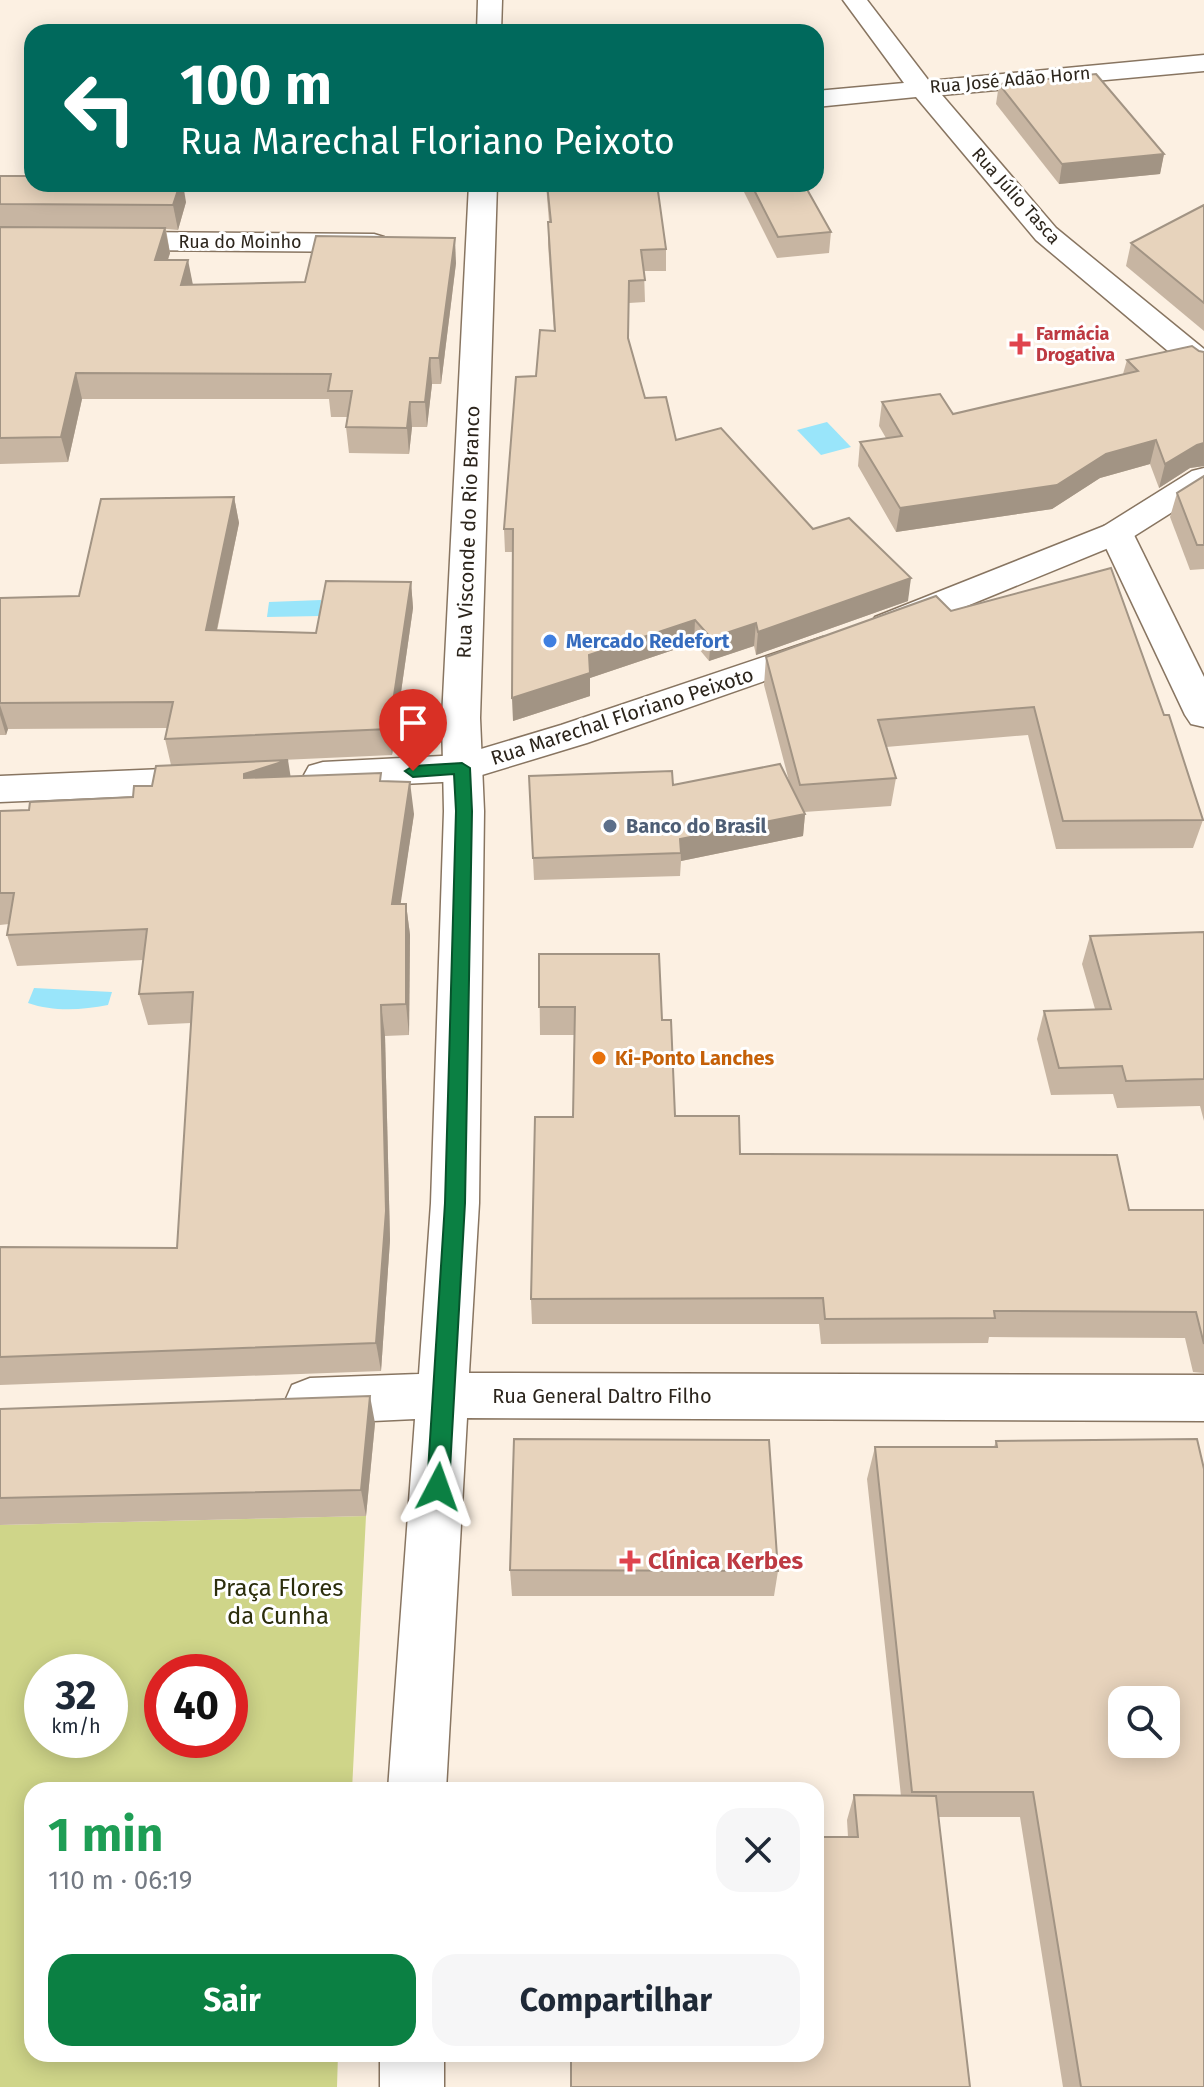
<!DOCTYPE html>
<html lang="pt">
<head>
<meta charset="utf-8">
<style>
	body { margin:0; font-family:"Fira Sans",sans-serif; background:#f6f6f7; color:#1f2937; height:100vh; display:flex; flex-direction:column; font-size:30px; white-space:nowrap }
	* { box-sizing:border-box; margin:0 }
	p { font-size:26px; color:#747a83 }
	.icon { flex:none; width:44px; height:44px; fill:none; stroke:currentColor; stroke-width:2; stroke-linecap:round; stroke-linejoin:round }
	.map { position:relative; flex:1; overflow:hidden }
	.panel { position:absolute; left:24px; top:1782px; width:800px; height:280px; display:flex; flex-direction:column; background:#fff; border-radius:24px; box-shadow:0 4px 20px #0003 }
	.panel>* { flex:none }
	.banner { position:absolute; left:24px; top:24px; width:800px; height:168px; border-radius:24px; box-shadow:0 4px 20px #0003; background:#00695c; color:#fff; overflow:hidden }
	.buttons { position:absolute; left:1108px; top:1686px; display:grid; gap:16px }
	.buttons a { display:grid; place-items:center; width:72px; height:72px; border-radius:16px; background:#fff; box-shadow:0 4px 20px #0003; font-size:40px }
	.speed { position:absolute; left:24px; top:1654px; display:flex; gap:16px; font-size:40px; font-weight:700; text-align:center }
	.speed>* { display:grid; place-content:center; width:104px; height:104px; border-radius:50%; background:#fff; box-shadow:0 4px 20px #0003; line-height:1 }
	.speed small { font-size:20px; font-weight:400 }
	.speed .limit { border:12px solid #d22; background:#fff; color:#111 }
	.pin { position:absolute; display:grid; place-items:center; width:68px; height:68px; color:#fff; margin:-82px -34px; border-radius:50% 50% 50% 0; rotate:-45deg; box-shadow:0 0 8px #0007 }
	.pin .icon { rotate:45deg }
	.me { position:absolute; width:88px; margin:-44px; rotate:4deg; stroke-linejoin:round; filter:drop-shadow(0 0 6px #0008) }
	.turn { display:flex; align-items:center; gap:28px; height:168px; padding:0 24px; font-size:36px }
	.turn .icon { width:104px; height:104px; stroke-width:2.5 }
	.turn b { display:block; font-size:56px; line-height:68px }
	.round { display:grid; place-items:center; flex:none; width:84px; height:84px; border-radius:24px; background:#f6f6f7 }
	.headline { display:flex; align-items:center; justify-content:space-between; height:136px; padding:0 24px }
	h1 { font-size:48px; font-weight:700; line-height:60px; color:#1e9e55 }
	.primary-button { display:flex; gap:16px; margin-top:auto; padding:16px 24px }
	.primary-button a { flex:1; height:92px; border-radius:24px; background:#0b8043; color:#fff; font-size:32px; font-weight:700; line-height:92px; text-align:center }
	.primary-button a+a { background:#f6f6f7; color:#1f2937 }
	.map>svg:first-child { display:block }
	.green { fill:#cfd589; fill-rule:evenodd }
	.water { fill:#99e5fa }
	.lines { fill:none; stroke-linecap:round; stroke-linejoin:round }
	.minor-casing { stroke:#887561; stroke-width:3 }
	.major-casing { stroke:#887561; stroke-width:3 }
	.minor { fill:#fff; fill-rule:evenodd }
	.major { fill:#fff; fill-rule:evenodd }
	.wall { fill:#c7b5a2 }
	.shaded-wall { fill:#a29484 }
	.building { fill:#e7d3bc; stroke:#a29484; stroke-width:2; fill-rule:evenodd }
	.route { fill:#0b8043; stroke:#07532c; stroke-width:2 }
	.health-dot { fill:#e0444e; stroke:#fff; stroke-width:3 }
	.shop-dot { fill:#3f7fe0; stroke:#fff; stroke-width:3 }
	.service-dot { fill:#5c6f8a; stroke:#fff; stroke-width:3 }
	.food-dot { fill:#e8710a; stroke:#fff; stroke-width:3 }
	.labels { text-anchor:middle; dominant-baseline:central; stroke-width:6; stroke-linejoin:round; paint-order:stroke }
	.far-street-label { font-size:18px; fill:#2c251c; stroke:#fff }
	.far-health-label { font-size:18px; font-weight:bold; fill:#be3a42; stroke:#fff; text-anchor:start }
	.street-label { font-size:20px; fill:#2c251c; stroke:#fff }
	.shop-label { font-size:20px; font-weight:bold; fill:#366cbe; stroke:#fff; text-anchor:start }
	.service-label { font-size:20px; font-weight:bold; fill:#4e5e75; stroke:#fff; text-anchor:start }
	.food-label { font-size:20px; font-weight:bold; fill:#c56008; stroke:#fff; text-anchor:start }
	.near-health-label { font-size:24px; font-weight:bold; fill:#be3a42; stroke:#fff; text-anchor:start }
	.near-park-label { font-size:24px; fill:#2c2e0c; stroke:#fff }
</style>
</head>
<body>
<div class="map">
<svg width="1204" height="2087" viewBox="0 0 1204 2087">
	<rect width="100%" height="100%" fill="#fcf0e2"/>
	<path class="green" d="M366,1516L352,1790H32V2054H338L337,2087H0V1525ZM42,1672H110V1740H42ZM162,1672H230V1740H162Z"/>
	<g class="water">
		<polygon points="827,422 851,447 821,455 797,430"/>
		<polygon points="321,600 320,616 267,617 269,602"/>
		<path d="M34,988L112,992L108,1005C82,1010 54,1012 28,1003Z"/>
	</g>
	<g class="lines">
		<g class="minor-casing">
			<g id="minor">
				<polygon points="478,0 502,0 501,32 477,32"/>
				<polygon points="843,0 867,0 929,81 1204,55 1204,71 942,95 1056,228 1204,349 1204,374 1193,372 1036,240 916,97 816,107 816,91 904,83"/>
				<polygon points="469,184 497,184 480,718 484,811 479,1203 469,1373 1204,1375 1204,1421 467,1418 446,1790 388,1790 415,1419 310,1424 292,1417 285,1401 292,1385 310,1378 419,1374 431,1203 444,811 442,718"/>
				<polygon points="0,231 374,234 384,237 388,243 384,249 374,252 0,249"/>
				<polygon points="1116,523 1128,526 1133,533 1204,677 1204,727 1191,724 1185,715 1099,533 1104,526"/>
				<rect x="380" y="2054" width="64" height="33"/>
			</g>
		</g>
		<g class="major-casing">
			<g id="major">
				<polygon points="1204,468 1204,492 1128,540 901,633 888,636 875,633 870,625 875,617 1104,526 1192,471"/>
				<polygon points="823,637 836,640 841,648 836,656 587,743 462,781 323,788 309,784 304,775 309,766 323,762 461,755 561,725"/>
				<polygon points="211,767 225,771 230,780 225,789 211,793 0,802 0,776"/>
			</g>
		</g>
		<use href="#minor" class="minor"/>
		<use href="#major" class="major"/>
	</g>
	<g class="wall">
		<polygon points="999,84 1164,154 1160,174 1059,184 996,104"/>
		<polygon points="0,176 186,202 178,230 166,229 170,253 168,260 193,285 305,282 456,263 441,384 432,384 427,427 412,427 409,454 349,453 346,427 348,417 331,417 329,399 82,399 68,462 0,464"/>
		<polygon points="546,184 657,184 666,249 666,271 644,271 645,302 629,303 628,339 645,398 676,440 813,529 908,601 756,655 754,646 709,661 694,643 590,678 590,696 513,721 512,552 505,552 504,529 536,376 554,331 548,244 548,222 549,222"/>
		<polygon points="740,184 804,184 831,232 829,253 777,258"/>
		<polygon points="1204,205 1204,331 1126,266 1131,243"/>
		<polygon points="1199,351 1204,352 1204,466 1190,468 1159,488 1150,464 1100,478 1052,509 896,532 858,466 860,442 886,438 879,426 882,402 953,414 1123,374 1127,360"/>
		<polygon points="1204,476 1204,569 1190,570 1170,517 1177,493"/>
		<polygon points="234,497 239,523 217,631 316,633 411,582 413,608 392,755 171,765 165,739 167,728 8,729 6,735 0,735 0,598 79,596"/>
		<polygon points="951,611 1164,715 1203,820 1193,848 1056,849 1028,735 886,747 896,778 891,806 804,812 805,814 803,836 681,861 680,876 534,880 529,776 673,785 789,781 764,685 766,657"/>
		<polygon points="290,776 382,782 414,814 400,904 406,904 410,935 409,1035 385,1036 390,1240 381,1371 0,1385 0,1247 177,1248 191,1023 148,1025 139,994 143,960 17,966 7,935 9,924 0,925 0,811 29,810"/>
		<polygon points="1204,932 1204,1121 1200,1106 1117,1108 1113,1094 1051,1095 1037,1039 1044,1011 1095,1009 1082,964 1090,936"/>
		<polygon points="539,954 662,1020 675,1116 740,1154 1129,1210 1204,1210 1204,1373 1193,1372 1185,1338 989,1337 988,1343 821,1344 819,1324 532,1324 531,1299 573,1117 574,1035 540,1035"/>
		<polygon points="0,1409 375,1423 366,1516 0,1525"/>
		<polygon points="996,1441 1204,2087 1063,2087 1020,1817 939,1817 571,2054 848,1837 847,1820 854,1795 901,1796 867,1479 875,1447 994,1447"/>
		<polygon points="510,1570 778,1571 774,1596 512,1596"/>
	</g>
	<g class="shaded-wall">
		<polygon points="1164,154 1160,174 1059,184 1062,164"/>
		<polygon points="180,184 183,184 186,202 178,230 173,205"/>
		<polygon points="165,228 170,253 159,285 155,260"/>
		<polygon points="455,238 456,263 441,384 439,358"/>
		<polygon points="188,260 193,285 181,285"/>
		<polygon points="430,358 432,384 427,427 425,402"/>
		<polygon points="76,373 82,399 68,462 61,437"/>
		<polygon points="410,402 412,427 409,454 407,428"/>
		<polygon points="1156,440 1150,464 1100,478 1052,509 896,532 900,508 1106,454"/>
		<polygon points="1204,443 1204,466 1190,468 1159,488 1165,464 1197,445"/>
		<polygon points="234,497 239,523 211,657 206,630"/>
		<polygon points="911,578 908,601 756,655 758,632"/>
		<polygon points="411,582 413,608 392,755 389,729"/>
		<polygon points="695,620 694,643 590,678 590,696 513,721 512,698 589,655"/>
		<polygon points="756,623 754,646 709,661 711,638"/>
		<polygon points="0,705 8,729 6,735 0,715"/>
		<polygon points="288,760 293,792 250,806 244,774"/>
		<polygon points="410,782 414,814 396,935 392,904"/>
		<polygon points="805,814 803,836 681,861 680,839"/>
		<polygon points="406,904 410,935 409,1035 406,1004"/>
		<polygon points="381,1005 385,1036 390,1240 381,1371 376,1343"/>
		<polygon points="370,1396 375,1423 366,1516 361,1490"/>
	</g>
	<g class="building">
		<polygon points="1096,74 1164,154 1062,164 999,84"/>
		<polygon points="0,176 32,176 32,184 180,184 173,205 0,204"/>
		<polygon points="547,184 657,184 666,249 641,250 645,280 629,281 628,338 645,398 666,397 676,440 721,428 813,529 849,518 911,578 758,632 756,623 711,638 695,620 589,655 590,673 512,698 513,529 504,529 516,377 536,376 540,330 555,331 548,222 551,222"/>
		<polygon points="751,184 804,184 831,232 778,237"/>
		<polygon points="1204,205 1204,303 1131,243"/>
		<polygon points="0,227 165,228 155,260 188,260 181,285 305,282 316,236 455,238 439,358 430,358 425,402 410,402 407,428 346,427 352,391 328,391 331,374 76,373 61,437 0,438"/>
		<polygon points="1192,346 1199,351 1204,352 1204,443 1197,445 1165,464 1156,440 1106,454 1057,485 900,508 860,442 902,436 882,402 940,394 953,414 1138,371 1127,360"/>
		<polygon points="1204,476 1204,545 1197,545 1177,493"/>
		<polygon points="234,497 206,630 316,633 326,581 411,582 389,729 165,739 173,702 0,703 0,598 79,596 101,499"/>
		<polygon points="1111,568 1164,715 1169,715 1203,820 1063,821 1034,707 878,720 896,778 800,785 766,657 936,596 951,611"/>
		<polygon points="288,760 244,774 244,778 381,773 380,781 410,782 392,904 406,904 406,1004 381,1005 386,1211 376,1343 0,1357 0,1247 177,1248 193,992 139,994 147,929 7,935 14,893 0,893 0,811 29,810 30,802 133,797 134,786 152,786 156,766"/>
		<polygon points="780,764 805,814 680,839 681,853 533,858 529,776 672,771 673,785"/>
		<polygon points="1204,932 1204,1079 1126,1081 1122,1066 1059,1068 1044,1011 1111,1009 1090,936"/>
		<polygon points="539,954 659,954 662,1020 671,1020 675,1116 739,1116 740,1154 1117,1155 1129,1210 1204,1210 1204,1344 1196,1312 994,1311 995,1318 825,1319 823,1298 531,1299 535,1117 573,1117 575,1007 539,1007"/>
		<polygon points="370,1396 361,1490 0,1498 0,1409"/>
		<polygon points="514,1439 769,1440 778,1571 510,1570"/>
		<path d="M1197,1439L1204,1469V2087H1081L1033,1792H912L875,1447H997L996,1441ZM1122,1700H1166V1744H1122Z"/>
		<polygon points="854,1795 936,1796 970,2087 571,2087 571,2054 816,2054 816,1837 858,1837"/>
	</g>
	<polygon class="route" points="462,763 470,768 472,811 465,1203 449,1487 445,1494 438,1497 430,1494 427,1487 445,1203 456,811 454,774 413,777 405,771 413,766"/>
	<g class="health-dot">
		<path d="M1016 332h8v8h8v8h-8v8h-8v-8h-8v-8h8z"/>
		<path d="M626 1549h8v8h8v8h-8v8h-8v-8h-8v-8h8z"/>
	</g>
	<circle class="shop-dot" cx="550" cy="641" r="8"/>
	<circle class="service-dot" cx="610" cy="826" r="8"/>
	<circle class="food-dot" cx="599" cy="1058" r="8"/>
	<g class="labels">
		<g class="far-street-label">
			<text transform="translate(1010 80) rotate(-5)">Rua José Adão Horn</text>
			<text transform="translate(1016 196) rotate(48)">Rua Júlio Tasca</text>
			<text x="240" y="242">Rua do Moinho</text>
		</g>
		<g class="far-health-label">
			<text x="1036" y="334">Farmácia<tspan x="1036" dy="21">Drogativa</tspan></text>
		</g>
		<g class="street-label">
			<text transform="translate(468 532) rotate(-88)">Rua Visconde do Rio Branco</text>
			<text transform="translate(622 716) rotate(-18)">Rua Marechal Floriano Peixoto</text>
			<text x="602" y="1396">Rua General Daltro Filho</text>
		</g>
		<g class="shop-label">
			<text x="566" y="641">Mercado Redefort</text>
		</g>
		<g class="service-label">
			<text x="626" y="826">Banco do Brasil</text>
		</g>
		<g class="food-label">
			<text x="615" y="1058">Ki-Ponto Lanches</text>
		</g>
		<g class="near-health-label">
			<text x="648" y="1561">Clínica Kerbes</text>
		</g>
		<g class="near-park-label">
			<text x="278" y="1588">Praça Flores<tspan x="278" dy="28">da Cunha</tspan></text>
		</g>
	</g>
</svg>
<div class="buttons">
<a><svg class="icon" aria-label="search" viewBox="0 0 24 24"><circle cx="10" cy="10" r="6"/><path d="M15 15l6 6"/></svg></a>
</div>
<div class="speed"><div>32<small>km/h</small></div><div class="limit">40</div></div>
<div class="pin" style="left:413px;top:771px;background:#d93025"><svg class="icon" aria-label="arrive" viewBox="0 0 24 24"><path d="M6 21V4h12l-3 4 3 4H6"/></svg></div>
<svg class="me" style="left:438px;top:1487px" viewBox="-20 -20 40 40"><path d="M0-17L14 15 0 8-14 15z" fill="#0b8043" stroke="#fff" stroke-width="4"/></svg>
<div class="banner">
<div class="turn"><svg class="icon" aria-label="left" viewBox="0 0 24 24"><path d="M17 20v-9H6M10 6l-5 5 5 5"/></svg><div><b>100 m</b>Rua Marechal Floriano Peixoto</div></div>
</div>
<section class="panel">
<div class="headline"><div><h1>1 min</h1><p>110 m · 06:19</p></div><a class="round"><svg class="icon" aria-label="close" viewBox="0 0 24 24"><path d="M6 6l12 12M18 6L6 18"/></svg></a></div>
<div class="primary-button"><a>Sair</a><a>Compartilhar</a></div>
</section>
</div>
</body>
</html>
